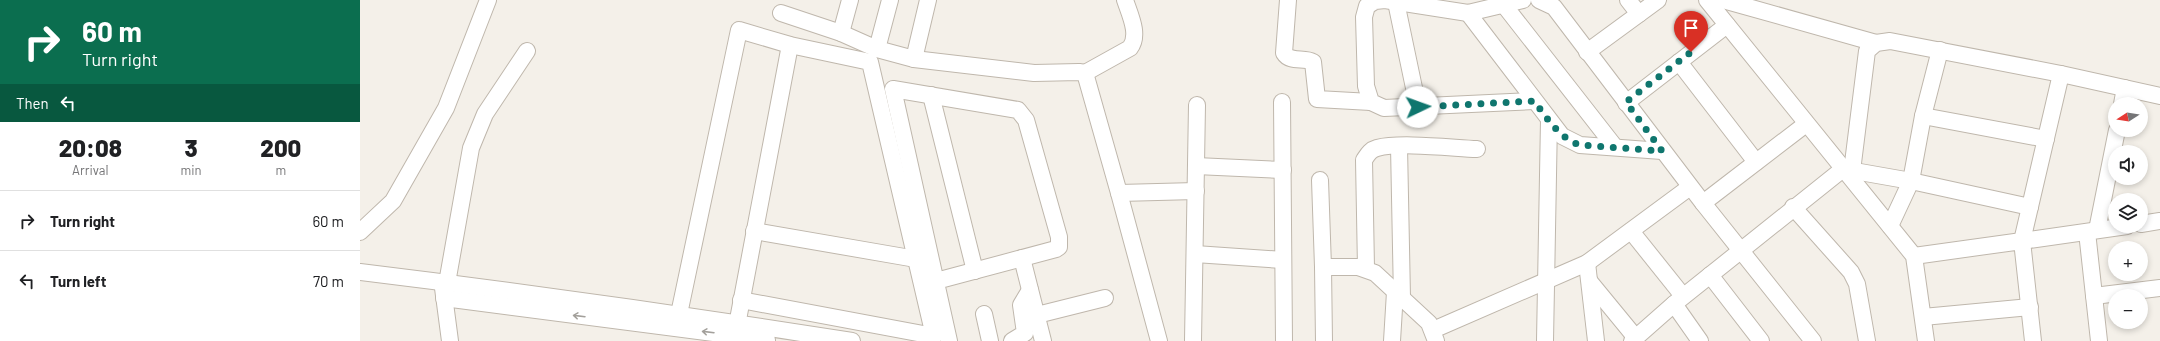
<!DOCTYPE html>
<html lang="en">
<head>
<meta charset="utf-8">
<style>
	body { margin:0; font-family:Barlow,sans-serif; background:#f2f2f2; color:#202124; height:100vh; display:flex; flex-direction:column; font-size:15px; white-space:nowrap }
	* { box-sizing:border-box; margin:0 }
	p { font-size:13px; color:#757577 }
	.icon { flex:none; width:22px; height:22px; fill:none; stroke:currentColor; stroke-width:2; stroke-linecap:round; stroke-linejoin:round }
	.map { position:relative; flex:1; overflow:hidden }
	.sheet { display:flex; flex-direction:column; background:#fff; width:360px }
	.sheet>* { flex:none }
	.banner { background:#0b6e4f; color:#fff; overflow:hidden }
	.needle { width:26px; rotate:258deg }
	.fabs { position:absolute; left:1748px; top:97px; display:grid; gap:8px }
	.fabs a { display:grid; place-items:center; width:40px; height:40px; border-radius:50%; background:#fff; box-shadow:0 2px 6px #0003; font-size:20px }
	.pin { position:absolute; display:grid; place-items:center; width:34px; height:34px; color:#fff; margin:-41px -17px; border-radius:50% 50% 50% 0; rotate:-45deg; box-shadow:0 0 4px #0007 }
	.pin .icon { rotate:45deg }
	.me { position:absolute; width:44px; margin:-22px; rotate:87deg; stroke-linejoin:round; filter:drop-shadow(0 0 3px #0008) }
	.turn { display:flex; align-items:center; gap:14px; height:84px; padding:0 16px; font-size:18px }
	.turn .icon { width:52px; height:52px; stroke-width:2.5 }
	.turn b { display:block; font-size:28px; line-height:34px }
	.then { display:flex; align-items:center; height:38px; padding:0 16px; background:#0003; gap:8px; font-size:15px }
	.eta { display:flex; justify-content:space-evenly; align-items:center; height:68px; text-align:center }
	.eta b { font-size:24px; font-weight:800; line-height:28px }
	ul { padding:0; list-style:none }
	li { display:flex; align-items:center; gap:12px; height:60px; padding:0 16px; border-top:1px solid #e0e0e0 }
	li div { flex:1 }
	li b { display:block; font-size:15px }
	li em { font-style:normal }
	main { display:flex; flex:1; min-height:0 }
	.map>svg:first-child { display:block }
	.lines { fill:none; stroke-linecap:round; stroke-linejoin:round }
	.minor-casing { stroke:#bfb7ac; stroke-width:18 }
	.minor { stroke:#fff; stroke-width:16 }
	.oneway { stroke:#a3a09b }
	.route { stroke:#0f766e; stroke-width:7; stroke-dasharray:0 12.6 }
</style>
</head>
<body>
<main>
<section class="sheet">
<div class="banner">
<div class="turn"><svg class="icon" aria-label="right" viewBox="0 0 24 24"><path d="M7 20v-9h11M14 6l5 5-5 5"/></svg><div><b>60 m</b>Turn right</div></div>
<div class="then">Then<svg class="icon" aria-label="left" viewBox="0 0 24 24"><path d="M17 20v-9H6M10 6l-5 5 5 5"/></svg></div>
</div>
<div class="eta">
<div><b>20:08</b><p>Arrival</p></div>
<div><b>3</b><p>min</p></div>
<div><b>200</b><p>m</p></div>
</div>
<ul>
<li><svg class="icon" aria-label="right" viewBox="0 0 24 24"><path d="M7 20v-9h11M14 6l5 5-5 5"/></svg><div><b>Turn right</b></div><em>60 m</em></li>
<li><svg class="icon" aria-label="left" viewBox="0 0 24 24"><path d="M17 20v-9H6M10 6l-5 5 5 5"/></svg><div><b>Turn left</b></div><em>70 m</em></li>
</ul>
</section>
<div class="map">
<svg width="1800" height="341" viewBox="0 0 1800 341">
	<rect width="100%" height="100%" fill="#f4f0e9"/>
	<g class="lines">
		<g class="minor-casing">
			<g id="minor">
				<path d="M928,0L924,53C930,63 944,57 953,62L957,99L1011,102"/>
				<polyline points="1163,0 1108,13 1025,0 1015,1 1007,6 1004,17 1006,86 1011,102 1024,108 1174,101"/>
				<polyline points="1179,0 1194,7 1343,203 1453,341"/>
				<polyline points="1268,0 1279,14"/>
				<polyline points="1347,0 1554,256 1566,341"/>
				<polyline points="1363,0 1516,43"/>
				<polyline points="1036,2 1058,107"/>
				<polyline points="1144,5 1255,147"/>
				<polyline points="421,13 481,33 517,49 554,59 674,73 719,72 725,73 759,193 799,341"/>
				<polyline points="1108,13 1202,136 1220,145 1302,151"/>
				<polyline points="481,33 490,0"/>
				<polyline points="517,49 530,0"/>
				<polyline points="1227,52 1298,0"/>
				<polyline points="554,59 568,0"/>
				<polyline points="1319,62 1396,162"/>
				<path d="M725,73L770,48C780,35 770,15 765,0"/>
				<polyline points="1701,74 1662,241 1767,226"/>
				<polyline points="571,95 615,271"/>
				<polyline points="922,102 924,341"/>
				<polyline points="1266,103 1367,25"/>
				<polyline points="1762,104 1765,88"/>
				<polyline points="1563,116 1686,139"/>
				<polyline points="1039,146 1042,298"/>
				<polyline points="836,166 923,170"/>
				<polyline points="1492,171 1507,51 1516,43 1530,41 1701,74 1800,96"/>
				<polyline points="960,180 963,267 964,341"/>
				<polyline points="759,193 836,191"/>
				<polyline points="1343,203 1446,124"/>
				<polyline points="1433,207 1491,272 1497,284 1507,341"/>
				<polyline points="1781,224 1800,221"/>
				<polyline points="1530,226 1551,181 1563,116 1580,50"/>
				<polyline points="1737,230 1757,130"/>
				<polyline points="394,231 556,259"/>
				<polyline points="1271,231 1323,296"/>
				<polyline points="0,232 33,201 86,108 128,0"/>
				<polyline points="1727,232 1739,341"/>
				<polyline points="835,254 923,260"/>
				<polyline points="1554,256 1662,241 1673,341"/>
				<polyline points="662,258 683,341"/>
				<polyline points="1227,263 1236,341"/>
				<polyline points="963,267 998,267 1015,273 1069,323 1076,341"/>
				<path d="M1006,268L1004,160C1008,154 1010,150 1017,148C1040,142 1092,148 1117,149"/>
				<path d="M0,272C164,292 328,315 492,341"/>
				<polyline points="1350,275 1401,341"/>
				<polyline points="576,281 696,249 699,247 699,237 666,120 658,110 533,89 589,341"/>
				<polyline points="1230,282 1276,338"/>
				<polyline points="87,283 111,148 125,114 167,51"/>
				<polyline points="83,288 90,341"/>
				<polyline points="1734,296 1800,288"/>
				<polyline points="84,298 407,340"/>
				<polyline points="1314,304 1340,341"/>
				<polyline points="319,314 379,30 430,45 510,62 574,336 381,300"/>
				<polyline points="624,314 630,341"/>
				<polyline points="677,315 745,298"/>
				<polyline points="1563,317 1670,307"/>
				<polyline points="377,325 430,45"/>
				<polyline points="1073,330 1227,263 1330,187"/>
				<polyline points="652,341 665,333 661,305 670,290"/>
				<polyline points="833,341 837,105"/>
				<polyline points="1032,341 1035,292"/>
				<polyline points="1185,341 1189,120"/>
				<polyline points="1272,341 1314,304 1483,169 1551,181 1670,207"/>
			</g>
		</g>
		<use href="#minor" class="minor"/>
	</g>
	<defs><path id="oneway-shaft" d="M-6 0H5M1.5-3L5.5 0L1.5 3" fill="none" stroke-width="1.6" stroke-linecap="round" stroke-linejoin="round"/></defs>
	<g class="oneway">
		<use href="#oneway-shaft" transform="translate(219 316) rotate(-173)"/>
		<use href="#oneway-shaft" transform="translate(348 332) rotate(-173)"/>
	</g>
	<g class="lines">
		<path class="route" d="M1058,107L1174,101C1187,118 1199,138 1220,145L1302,151L1266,102L1331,52"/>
	</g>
</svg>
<div class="fabs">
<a><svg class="needle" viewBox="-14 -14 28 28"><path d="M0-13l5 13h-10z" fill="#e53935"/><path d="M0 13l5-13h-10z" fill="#757577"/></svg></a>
<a><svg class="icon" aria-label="sound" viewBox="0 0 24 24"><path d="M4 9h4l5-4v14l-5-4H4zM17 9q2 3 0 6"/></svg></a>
<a><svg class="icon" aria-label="layers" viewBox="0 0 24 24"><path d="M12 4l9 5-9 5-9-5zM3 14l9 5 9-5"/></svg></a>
<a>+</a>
<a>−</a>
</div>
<div class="pin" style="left:1331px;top:52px;background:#d93025"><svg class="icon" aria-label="arrive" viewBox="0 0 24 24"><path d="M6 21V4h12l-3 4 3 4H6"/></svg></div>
<svg class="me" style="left:1058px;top:107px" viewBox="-20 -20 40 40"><circle r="19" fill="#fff"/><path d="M0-13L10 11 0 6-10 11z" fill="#0f766e"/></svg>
</div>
</main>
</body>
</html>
